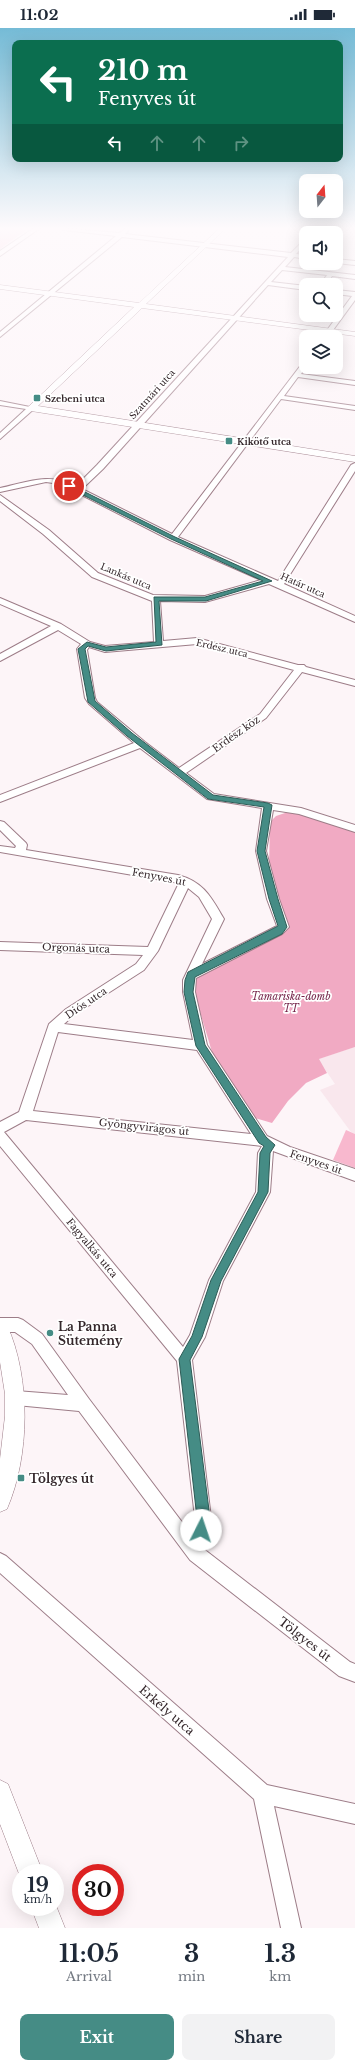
<!DOCTYPE html>
<html lang="en">
<head>
<meta charset="utf-8">
<style>
	body { margin:0; font-family:"Libre Baskerville",serif; background:#f2f2f3; color:#1f2937; height:100vh; display:flex; flex-direction:column; font-size:15px; white-space:nowrap }
	* { box-sizing:border-box; margin:0 }
	p { font-size:13px; color:#747a83 }
	.icon { flex:none; width:22px; height:22px; fill:none; stroke:currentColor; stroke-width:2; stroke-linecap:round; stroke-linejoin:round }
	.map { position:relative; height:1900px; overflow:hidden }
	.panel { display:flex; flex-direction:column; background:#fff; flex:1 }
	.panel>* { flex:none }
	.guide { position:absolute; left:12px; top:12px; width:331px; height:122px; border-radius:8px; box-shadow:0 4px 16px #0002; background:#0b6e4f; color:#fff; overflow:hidden }
	.needle { width:26px; rotate:17deg }
	.fabs { position:absolute; left:299px; top:146px; display:grid; gap:8px }
	.fabs a { display:grid; place-items:center; width:44px; height:44px; border-radius:8px; background:#fff; box-shadow:0 4px 16px #0002; font-size:20px }
	.speed { position:absolute; left:12px; top:1836px; display:flex; gap:8px; font-size:20px; font-weight:700; text-align:center }
	.speed>* { display:grid; place-content:center; width:52px; height:52px; border-radius:50%; background:#fff; box-shadow:0 4px 16px #0002; line-height:1 }
	.speed small { font-size:10px; font-weight:400 }
	.speed .limit { border:6px solid #d22; background:#fff; color:#111 }
	.pin { position:absolute; display:grid; place-items:center; width:34px; height:34px; color:#fff; margin:-17px; border:2px solid #fff; border-radius:50%; box-shadow:0 1px 4px #0007 }
	.me { position:absolute; width:44px; margin:-22px; rotate:4deg; stroke-linejoin:round; filter:drop-shadow(0 0 3px #0008) }
	.turn { display:flex; align-items:center; gap:14px; height:84px; padding:0 20px; font-size:18px }
	.turn .icon { width:52px; height:52px; stroke-width:2.5 }
	.turn b { display:block; font-size:28px; line-height:34px }
	.lanes { display:flex; align-items:center; height:38px; padding:0 20px; background:#0003; justify-content:center; gap:20px; direction:ltr }
	.lanes .off { opacity:.35 }
	.eta { display:flex; justify-content:space-evenly; align-items:center; height:68px; text-align:center }
	.eta b { font-size:24px; font-weight:700; line-height:28px }
	.button { display:flex; gap:8px; margin-top:auto; padding:8px 20px }
	.button a { flex:1; height:46px; border-radius:8px; background:#458c85; color:#fff; font-size:16px; font-weight:700; line-height:46px; text-align:center }
	.button a+a { background:#f2f2f3; color:#1f2937 }
	.status { display:flex; justify-content:space-between; align-items:center; height:28px; padding:0 20px; background:#fff; direction:ltr }
	.status svg { height:11px; fill:currentColor }
	.map>svg:first-child { display:block }
	.built { fill:#f9e7ed }
	.green { fill:#f8b8ce }
	.forest { fill:#f1aac3 }
	.lines { fill:none; stroke-linecap:round; stroke-linejoin:round }
	.minor-casing { stroke:#9d7d88; stroke-width:2 }
	.tertiary-casing { stroke:#9d7d88; stroke-width:1 }
	.minor { fill:#fff; fill-rule:evenodd }
	.tertiary { fill:#fff; fill-rule:evenodd }
	.route { fill:#458c85; stroke:#2d5b56 }
	.poi-dot { fill:#458c85; stroke:#fff; stroke-width:1.5 }
	.labels { text-anchor:middle; dominant-baseline:central; stroke-width:3.5; stroke-linejoin:round; paint-order:stroke }
	.far-street-label { font-size:9px; fill:#34272b; stroke:#fff }
	.far-poi-label { font-size:9px; font-weight:bold; fill:#34272b; stroke:#fff; text-anchor:start }
	.street-label { font-size:10px; fill:#34272b; stroke:#fff }
	.park-label { font-size:10px; font-style:italic; fill:#752449; stroke:#fff }
	.near-poi-label { font-size:12px; font-weight:bold; fill:#34272b; stroke:#fff; text-anchor:start }
	.near-street-label { font-size:12px; fill:#34272b; stroke:#fff }
</style>
</head>
<body>
<div class="status"><b>11:02</b><svg viewBox="0 0 49 12"><path d="M0 12V9h3v3zM5 12V6h3v6zM10 12V3h3v9zM15 12V0h3v12zM26 1h20v11H26zM47 4h2v5h-2z"/></svg></div>
<div class="map">
<svg width="355" height="1900" viewBox="0 0 355 1900">
	<rect width="100%" height="100%" fill="#fdf5f8"/>
	<polygon class="built" points="355,1019 355,1106 351,1104 320,1062 335,1056 318,1031"/>
	<g class="green">
		<polygon points="0,200 29,200 0,221"/>
		<polygon points="346,1102 355,1106 355,1140 333,1132"/>
	</g>
	<polygon class="forest" points="291,783 355,804 355,1019 319,1031 327,1045 306,1055 288,1073 272,1095 255,1090 227,1052 212,1024 192,957 198,949 285,901 269,838 270,794 276,788"/>
	<g class="lines">
		<g class="minor-casing">
			<g id="minor">
				<polygon points="34,200 40,200 0,228 0,223"/>
				<path d="M62,200L119,205L125,201L128,203L125,206L291,225L306,210V215L296,226L306,227V231L294,229L285,239L355,247V251L332,248L326,257H320L327,247L282,242L271,254L306,258V262L268,257L103,441L82,461L172,506L304,333L306,332V339L301,346L355,353V357L298,349L284,368L355,378V382L281,371L178,509L278,553L351,437L355,435V443L284,556L355,588V594L269,556L205,574L160,573L163,613L197,610L298,637H304L306,639L355,652V658L302,644L266,690L186,745L214,766L301,780L355,797V804L299,786L273,782L266,823L279,871L289,899L282,906L196,950L195,964L207,1017L267,1108L290,1119L355,1141V1153L273,1123L270,1164L223,1253L205,1309L192,1332L211,1490L205,1522L350,1634L355,1636V1654L339,1648L190,1532L79,1383L16,1377L10,1375L8,1370L10,1365L16,1363L68,1367L32,1316L15,1304H0V1290H18L23,1292L42,1306L89,1371L191,1506L195,1490L177,1333L0,1118V1094L19,1084L49,996L66,981L136,936L143,927L0,922V914L148,919L179,855L0,824V818L15,820L16,818L0,802V793L4,794L26,815L27,817L26,822L178,847C204,854 211,869 224,891L202,936L277,898L267,871L256,823L262,780L207,771L140,720L0,774V767L134,715L89,676L85,670L77,621L81,616L58,602L0,633V626L51,598L0,576V570L61,596L90,614L105,618L154,614L152,573L92,549L43,506L0,473V467L49,502L98,545L153,567L205,568L261,552L170,512L60,456L46,454L0,464V460C28,454 49,444 76,458L97,437L288,229L122,209L0,309V304L116,208L64,202ZM197,616L294,642L260,686L179,740L145,714L97,674L95,670L87,622L89,619L105,624ZM188,860L199,869L212,891L183,952V964L193,1012L64,996L74,987L144,942L158,923ZM58,1004L197,1022L251,1106L33,1083ZM26,1092L262,1118L258,1125L256,1164L209,1252L190,1307L183,1319L4,1104Z"/>
				<polygon points="314,200 320,200 315,205 309,205"/>
				<polygon points="336,231 355,233 355,237 336,235"/>
				<polygon points="336,262 355,264 355,272 328,309 322,309 352,268 336,266"/>
				<polygon points="0,373 35,380 0,411 0,405 26,381 0,377"/>
				<polygon points="0,1525 6,1528 267,1757 355,1776 355,1796 274,1778 301,1900 281,1900 254,1771 0,1545"/>
			</g>
		</g>
		<g class="tertiary-casing">
			<g id="tertiary">
				<polygon points="220,200 226,200 146,276 355,304 355,308 142,280 38,378 355,428 355,434 31,383 27,380 134,279 0,261 0,257 139,275"/>
				<path d="M0,1295L7,1297C31,1350 30,1428 7,1481L0,1484V1431L5,1388V1366L0,1334Z"/>
				<polygon points="0,1752 8,1756 43,1845 21,1845 21,1851 0,1796"/>
				<polygon points="55,1875 65,1900 39,1900 31,1879 55,1879"/>
			</g>
		</g>
		<use href="#minor" class="minor"/>
		<use href="#tertiary" class="tertiary"/>
	</g>
	<linearGradient id="sky" x2="0" y2="1"><stop stop-color="#75bbd6"/><stop offset="0.43" stop-color="#fefafc"/><stop offset="1" stop-color="#fefafc" stop-opacity="0"/></linearGradient>
	<rect width="355" height="466" fill="url(#sky)"/>
	<polygon class="route" points="69,456 175,509 272,553 206,573 159,573 162,617 106,623 88,618 85,621 95,673 132,705 213,767 268,775 272,777 265,823 278,871 287,899 282,906 195,949 193,964 205,1017 266,1109 275,1117 270,1125 268,1164 221,1253 202,1309 190,1332 210,1490 205,1506 201,1508 197,1506 195,1502 197,1490 179,1331 192,1308 211,1252 258,1164 260,1125 264,1118 259,1115 196,1018 184,964 185,952 188,944 278,898 269,871 257,823 264,779 208,771 127,708 88,674 78,621 87,614 106,619 156,614 154,569 205,569 263,553 171,511 67,459"/>
	<g class="poi-dot">
		<rect x="33" y="366" width="8" height="8" rx="2"/>
		<rect x="225" y="409" width="8" height="8" rx="2"/>
		<circle cx="50" cy="1305" r="4"/>
		<rect x="17" y="1446" width="8" height="8" rx="2"/>
	</g>
	<g class="labels">
		<g class="far-street-label">
			<text transform="translate(152 366) rotate(-48)">Szatmári utca</text>
			<text transform="translate(126 548) rotate(23)">Lankás utca</text>
			<text transform="translate(303 557) rotate(24)">Határ utca</text>
			<text transform="translate(222 620) rotate(13)">Erdész utca</text>
		</g>
		<g class="far-poi-label">
			<text x="45" y="370">Szebeni utca</text>
			<text x="237" y="413">Kikötő utca</text>
		</g>
		<g class="street-label">
			<text transform="translate(236 706) rotate(-35)">Erdész köz</text>
			<text transform="translate(159 849) rotate(11)">Fenyves út</text>
			<text transform="translate(76 920) rotate(2)">Orgonás utca</text>
			<text transform="translate(86 975) rotate(-34)">Diós utca</text>
			<text transform="translate(144 1099) rotate(6)">Gyöngyvirágos út</text>
			<text transform="translate(316 1134) rotate(19)">Fenyves út</text>
			<text transform="translate(92 1220) rotate(50)">Fagyalkás utca</text>
		</g>
		<g class="park-label">
			<text x="291" y="968">Tamariska-domb<tspan x="291" dy="12">TT</tspan></text>
		</g>
		<g class="near-poi-label">
			<text x="58" y="1298">La Panna<tspan x="58" dy="14">Sütemény</tspan></text>
			<text x="29" y="1450">Tölgyes út</text>
		</g>
		<g class="near-street-label">
			<text transform="translate(305 1611) rotate(38)">Tölgyes út</text>
			<text transform="translate(167 1682) rotate(41)">Erkély utca</text>
		</g>
	</g>
</svg>
<div class="fabs">
<a><svg class="needle" viewBox="-14 -14 28 28"><path d="M0-13l5 13h-10z" fill="#e53935"/><path d="M0 13l5-13h-10z" fill="#747a83"/></svg></a>
<a><svg class="icon" aria-label="sound" viewBox="0 0 24 24"><path d="M4 9h4l5-4v14l-5-4H4zM17 9q2 3 0 6"/></svg></a>
<a><svg class="icon" aria-label="search" viewBox="0 0 24 24"><circle cx="10" cy="10" r="6"/><path d="M15 15l6 6"/></svg></a>
<a><svg class="icon" aria-label="layers" viewBox="0 0 24 24"><path d="M12 4l9 5-9 5-9-5zM3 14l9 5 9-5"/></svg></a>
</div>
<div class="speed"><div>19<small>km/h</small></div><div class="limit">30</div></div>
<div class="pin" style="left:69px;top:458px;background:#d93025"><svg class="icon" aria-label="arrive" viewBox="0 0 24 24"><path d="M6 21V4h12l-3 4 3 4H6"/></svg></div>
<svg class="me" style="left:201px;top:1502px" viewBox="-20 -20 40 40"><circle r="19" fill="#fff"/><path d="M0-13L10 11 0 6-10 11z" fill="#458c85"/></svg>
<div class="guide">
<div class="turn"><svg class="icon" aria-label="left" viewBox="0 0 24 24"><path d="M17 20v-9H6M10 6l-5 5 5 5"/></svg><div><b>210 m</b>Fenyves út</div></div>
<div class="lanes"><svg class="icon" aria-label="left" viewBox="0 0 24 24"><path d="M17 20v-9H6M10 6l-5 5 5 5"/></svg><svg class="icon off" aria-label="ahead" viewBox="0 0 24 24"><path d="M12 20V5M6 11l6-6 6 6"/></svg><svg class="icon off" aria-label="ahead" viewBox="0 0 24 24"><path d="M12 20V5M6 11l6-6 6 6"/></svg><svg class="icon off" aria-label="right" viewBox="0 0 24 24"><path d="M7 20v-9h11M14 6l5 5-5 5"/></svg></div>
</div>
</div>
<section class="panel">
<div class="eta">
<div><b>11:05</b><p>Arrival</p></div>
<div><b>3</b><p>min</p></div>
<div><b>1.3</b><p>km</p></div>
</div>
<div class="button"><a>Exit</a><a>Share</a></div>
</section>
</body>
</html>
